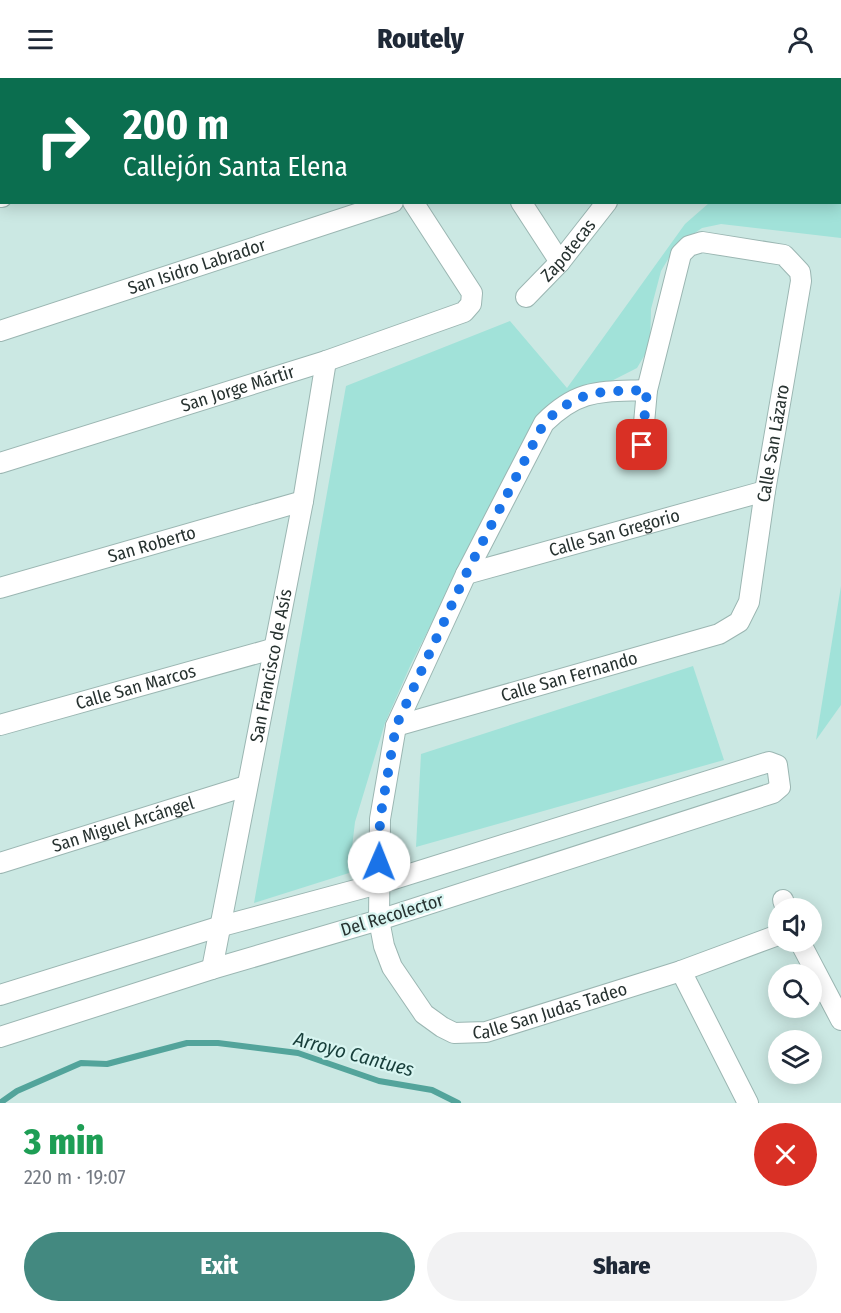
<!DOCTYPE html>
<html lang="en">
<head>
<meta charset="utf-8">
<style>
	body { margin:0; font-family:"Fira Sans Condensed",sans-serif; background:#f2f2f3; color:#1f2937; height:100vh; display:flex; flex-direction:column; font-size:22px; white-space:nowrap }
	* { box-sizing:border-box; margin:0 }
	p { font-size:20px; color:#747a83 }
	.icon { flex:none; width:33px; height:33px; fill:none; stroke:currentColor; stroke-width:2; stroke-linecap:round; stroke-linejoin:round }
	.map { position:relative; height:1025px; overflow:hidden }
	.panel { display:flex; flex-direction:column; background:#fff; flex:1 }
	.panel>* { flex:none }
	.top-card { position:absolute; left:0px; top:0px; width:842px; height:126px; box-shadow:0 3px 15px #0003; background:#0b6e4f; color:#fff; overflow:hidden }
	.buttons { position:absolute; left:768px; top:820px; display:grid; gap:12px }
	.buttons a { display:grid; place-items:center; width:54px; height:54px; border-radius:50%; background:#fff; box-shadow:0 3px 15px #0003; font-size:30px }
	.pin { position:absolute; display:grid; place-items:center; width:51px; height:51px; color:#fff; margin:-26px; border-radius:12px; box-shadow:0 3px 9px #0006 }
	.me { position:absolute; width:66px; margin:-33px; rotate:1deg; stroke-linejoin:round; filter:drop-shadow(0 0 4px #0008) }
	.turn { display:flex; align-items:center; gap:21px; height:126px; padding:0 24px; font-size:27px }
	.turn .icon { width:78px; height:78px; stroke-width:2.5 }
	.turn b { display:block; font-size:42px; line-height:51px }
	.round { display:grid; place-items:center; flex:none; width:63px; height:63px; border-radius:32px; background:#f2f2f3 }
	.summary { display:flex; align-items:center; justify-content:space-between; height:102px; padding:0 24px }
	h1 { font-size:36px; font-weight:800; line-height:45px; color:#1e9e55 }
	.cta { display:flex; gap:12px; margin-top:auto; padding:12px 24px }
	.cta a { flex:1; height:69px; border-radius:36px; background:#438980; color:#fff; font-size:24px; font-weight:800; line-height:69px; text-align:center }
	.cta a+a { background:#f2f2f3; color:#1f2937 }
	header { display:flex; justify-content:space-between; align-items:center; height:78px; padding:0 24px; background:#fff; font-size:27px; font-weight:800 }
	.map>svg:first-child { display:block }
	.green { fill:#a1e2d9 }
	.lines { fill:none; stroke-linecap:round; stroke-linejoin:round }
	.stream { stroke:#53a49b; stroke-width:6 }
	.minor-casing { stroke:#9bb6b2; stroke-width:22 }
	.minor { stroke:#fff; stroke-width:20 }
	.route { stroke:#1a73e8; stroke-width:10; stroke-dasharray:0 18 }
	.labels { text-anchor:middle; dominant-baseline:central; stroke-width:4.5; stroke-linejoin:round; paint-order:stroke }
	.street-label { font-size:18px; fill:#273230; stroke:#d8f5f1 }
	.water-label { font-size:20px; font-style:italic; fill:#173e3a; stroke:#d8f5f1 }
</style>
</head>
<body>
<header><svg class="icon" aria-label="menu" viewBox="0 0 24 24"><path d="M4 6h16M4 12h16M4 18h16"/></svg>Routely<svg class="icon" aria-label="person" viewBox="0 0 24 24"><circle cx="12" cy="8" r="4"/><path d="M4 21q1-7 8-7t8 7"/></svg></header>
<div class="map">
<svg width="841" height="1025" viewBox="0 0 841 1025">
	<rect width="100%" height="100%" fill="#cbe8e3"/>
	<g class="green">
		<polygon points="841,9 841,160 721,146 702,150 676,168 661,193 651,231 650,268 637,290 572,323 523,365 411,586 385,645 355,744 349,795 254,825 346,308 510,243 567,310 685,146 709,125 840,124"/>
		<polygon points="841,508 841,627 816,662"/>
		<polygon points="693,588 724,682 416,769 421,676"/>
	</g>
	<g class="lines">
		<polyline class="stream" points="0,1025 17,1013 81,985 107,986 187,965 218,965 298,975 379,1003 432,1012 458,1025"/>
		<g class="minor-casing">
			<g id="minor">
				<polyline points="310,0 312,2"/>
				<polyline points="430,0 431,2"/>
				<polyline points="451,2 452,0"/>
				<polyline points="602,2 603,0"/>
				<polyline points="727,2 729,0"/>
				<polyline points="0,119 2,119"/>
				<polyline points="521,124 560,184"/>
				<path id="s1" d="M526,219L560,184L607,124"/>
				<path id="s2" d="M0,253L393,124"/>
				<path id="s3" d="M647,312C601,314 579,310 544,345L466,496L396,648L380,741L379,842L384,868L392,889L424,936L442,949L454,955L486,954L681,893L778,857"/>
				<path id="s4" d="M0,385L326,283L464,234L471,226L472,215L413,124"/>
				<path id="s5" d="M466,496L765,413"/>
				<path id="s6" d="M0,510L303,423"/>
				<path id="s7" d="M0,647L272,571"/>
				<path id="s8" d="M396,648L719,556L739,544L749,524L765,413L801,203L800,194L784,177L702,164L689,168L681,176L647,312L642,367"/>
				<path id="s9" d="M0,785L246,708"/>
				<polyline points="783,822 786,831"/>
				<polyline points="800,864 841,942"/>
				<path id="s10" d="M212,891L303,423L326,283"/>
				<polyline points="681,893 748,1025"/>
				<polyline points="0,917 218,849 378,806 769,684 777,687 780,709 773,715 379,842 212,891 0,959"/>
			</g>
		</g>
		<use href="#minor" class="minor"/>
	</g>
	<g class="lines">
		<path class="route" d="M379,784L380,741L396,648L466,496L544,345C580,310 601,314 647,312L642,367"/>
	</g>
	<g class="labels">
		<g class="street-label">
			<text stroke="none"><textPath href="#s1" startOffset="63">Zapotecas</textPath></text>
			<text stroke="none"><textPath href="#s2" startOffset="207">San Isidro Labrador</textPath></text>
			<text stroke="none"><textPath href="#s4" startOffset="249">San Jorge Mártir</textPath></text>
			<text stroke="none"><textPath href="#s8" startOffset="542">Calle San Lázaro</textPath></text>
			<text stroke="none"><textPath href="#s5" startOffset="154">Calle San Gregorio</textPath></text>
			<text stroke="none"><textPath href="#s6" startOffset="158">San Roberto</textPath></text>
			<text stroke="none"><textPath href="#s10" startOffset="309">San Francisco de Asís</textPath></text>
			<text stroke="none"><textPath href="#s8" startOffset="180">Calle San Fernando</textPath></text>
			<text stroke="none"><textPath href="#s7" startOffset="141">Calle San Marcos</textPath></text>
			<text stroke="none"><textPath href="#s9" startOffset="129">San Miguel Arcángel</textPath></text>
			<text transform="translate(392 837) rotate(-17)">Del Recolector</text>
			<text stroke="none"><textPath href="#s3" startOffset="885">Calle San Judas Tadeo</textPath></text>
		</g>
		<g class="water-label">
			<text transform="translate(354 976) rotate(15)">Arroyo Cantues</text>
		</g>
	</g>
</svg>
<div class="buttons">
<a><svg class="icon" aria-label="sound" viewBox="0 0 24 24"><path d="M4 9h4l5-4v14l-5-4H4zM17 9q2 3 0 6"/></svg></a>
<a><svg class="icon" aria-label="search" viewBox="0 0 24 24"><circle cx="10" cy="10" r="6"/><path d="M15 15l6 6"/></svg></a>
<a><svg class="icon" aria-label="layers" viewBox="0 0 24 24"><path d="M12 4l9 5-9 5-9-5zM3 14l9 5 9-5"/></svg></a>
</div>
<div class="pin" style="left:642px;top:367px;background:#d93025"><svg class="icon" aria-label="arrive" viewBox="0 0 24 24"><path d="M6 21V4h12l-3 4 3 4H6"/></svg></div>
<svg class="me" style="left:379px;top:784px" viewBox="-20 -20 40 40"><circle r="19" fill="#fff"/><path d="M0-13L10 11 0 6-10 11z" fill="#1a73e8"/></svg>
<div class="top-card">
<div class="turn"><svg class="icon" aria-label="right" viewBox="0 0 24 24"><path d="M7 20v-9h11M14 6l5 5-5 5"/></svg><div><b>200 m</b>Callejón Santa Elena</div></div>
</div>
</div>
<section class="panel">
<div class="summary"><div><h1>3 min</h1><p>220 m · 19:07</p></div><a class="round" style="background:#d93025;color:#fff"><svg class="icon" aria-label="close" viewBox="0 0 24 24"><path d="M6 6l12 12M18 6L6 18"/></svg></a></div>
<div class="cta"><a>Exit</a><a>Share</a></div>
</section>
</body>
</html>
